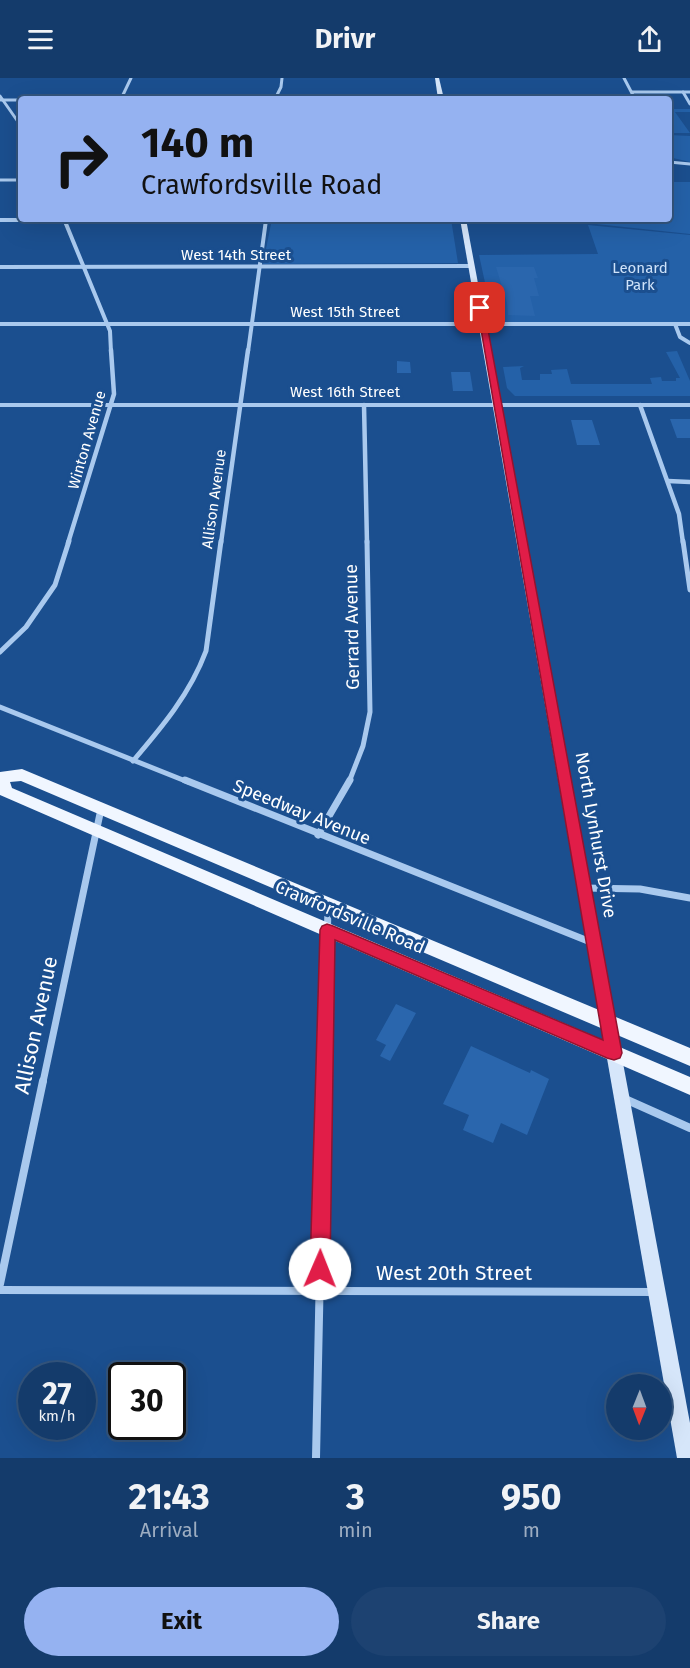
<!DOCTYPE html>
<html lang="en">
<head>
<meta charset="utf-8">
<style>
	body { margin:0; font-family:"Fira Sans",sans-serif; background:#1d4271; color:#f1f3f6; height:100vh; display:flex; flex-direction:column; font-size:22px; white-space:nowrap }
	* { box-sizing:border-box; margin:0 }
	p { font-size:20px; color:#9dadc1 }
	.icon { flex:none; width:33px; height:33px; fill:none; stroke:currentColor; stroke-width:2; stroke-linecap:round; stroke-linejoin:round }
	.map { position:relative; height:1380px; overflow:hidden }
	.sheet { display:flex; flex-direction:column; background:#143b6b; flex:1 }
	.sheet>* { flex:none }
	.banner { position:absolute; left:18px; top:18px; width:654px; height:126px; border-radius:6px; box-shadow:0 6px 24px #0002,0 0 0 2px #33557e; background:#95b2f1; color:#111; overflow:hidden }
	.needle { width:39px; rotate:181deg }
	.buttons { position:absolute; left:606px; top:1296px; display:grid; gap:12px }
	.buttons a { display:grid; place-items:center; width:66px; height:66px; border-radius:50%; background:#143b6b; box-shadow:0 6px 24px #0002,0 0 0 2px #33557e; font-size:30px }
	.speed { position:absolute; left:18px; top:1284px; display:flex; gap:12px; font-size:30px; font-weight:700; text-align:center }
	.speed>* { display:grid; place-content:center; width:78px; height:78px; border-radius:50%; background:#143b6b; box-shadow:0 6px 24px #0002,0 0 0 2px #33557e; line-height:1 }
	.speed small { font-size:15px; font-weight:400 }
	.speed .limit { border:3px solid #111; border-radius:9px; background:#fff; color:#111 }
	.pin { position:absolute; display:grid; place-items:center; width:51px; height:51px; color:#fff; margin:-26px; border-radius:12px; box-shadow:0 3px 9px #0006 }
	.me { position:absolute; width:66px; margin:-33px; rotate:1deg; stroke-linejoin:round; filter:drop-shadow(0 0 4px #0008) }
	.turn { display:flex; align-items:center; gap:21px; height:126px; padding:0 24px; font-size:27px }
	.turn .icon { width:78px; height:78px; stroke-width:2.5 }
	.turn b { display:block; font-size:42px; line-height:51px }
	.eta { display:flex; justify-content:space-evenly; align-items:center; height:102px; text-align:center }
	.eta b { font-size:36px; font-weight:700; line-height:42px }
	.action { display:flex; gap:12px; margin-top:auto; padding:12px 24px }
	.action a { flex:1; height:69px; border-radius:36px; background:#95b2f1; color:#111; font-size:24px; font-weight:700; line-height:69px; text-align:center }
	.action a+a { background:#1d4271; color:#f1f3f6 }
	header { display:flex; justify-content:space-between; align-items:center; height:78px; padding:0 24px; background:#143b6b; font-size:27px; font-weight:700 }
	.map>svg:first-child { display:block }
	.green { fill:#2461a8 }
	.building { fill:#2a66ad }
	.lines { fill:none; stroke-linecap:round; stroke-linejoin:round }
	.minor-far5 { stroke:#a9c9ee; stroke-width:3 }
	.minor-far4 { stroke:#a9c9ee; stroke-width:4 }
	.minor-far3 { stroke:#a9c9ee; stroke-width:4.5 }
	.minor-far2 { stroke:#a9c9ee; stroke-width:5 }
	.minor-far1 { stroke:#a9c9ee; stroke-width:7 }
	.minor { stroke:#a9c9ee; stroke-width:8 }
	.tertiary { fill:#a9c9ee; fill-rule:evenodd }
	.secondary { fill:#d6e6fa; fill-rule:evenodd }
	.primary { fill:#f0f6ff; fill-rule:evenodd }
	.route { fill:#e11d48; stroke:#92132f; stroke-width:1.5 }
	.labels { text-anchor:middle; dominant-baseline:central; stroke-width:6; stroke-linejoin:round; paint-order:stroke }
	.far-street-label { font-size:15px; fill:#fff; stroke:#1b4f8f }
	.far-park-label { font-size:15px; fill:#cfe3fa; stroke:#1b4f8f }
	.street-label { font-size:18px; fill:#fff; stroke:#1b4f8f }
	.near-street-label { font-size:21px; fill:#fff; stroke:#1b4f8f }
</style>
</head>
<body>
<header><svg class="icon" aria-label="menu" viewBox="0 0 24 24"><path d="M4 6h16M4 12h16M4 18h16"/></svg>Drivr<svg class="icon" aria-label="share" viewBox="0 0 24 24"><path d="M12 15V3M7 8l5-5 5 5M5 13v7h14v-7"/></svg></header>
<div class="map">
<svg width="690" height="1380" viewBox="0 0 690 1380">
	<rect width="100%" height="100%" fill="#1b4f8f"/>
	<g class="green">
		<polygon points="669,31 690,31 690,34 675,34 690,55 669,55"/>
		<polygon points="669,57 690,58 690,84 673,80 669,74"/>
		<polygon points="669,104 690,104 690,156 549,141 669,141"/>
		<polygon points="272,141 451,141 458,185 263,186"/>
		<polygon points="588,147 690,157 690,246 494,246 479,177 598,176"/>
		<polygon points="677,273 690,303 690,318 515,318 507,310 503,289 524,288 520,290 522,302 540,302 540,296 552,296 551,292 567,291 571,306 652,306 650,300 661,299 662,303 676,303 676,300 680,300 666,274"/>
	</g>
	<g class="building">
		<polygon points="496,189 534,189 538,200 534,200 539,218 530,218 535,238 508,237 507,225"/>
		<polygon points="397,283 410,284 411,295 397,295"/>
		<polygon points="451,294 470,294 473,313 453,313"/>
		<polygon points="670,341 690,341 690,360 677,360"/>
		<polygon points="571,342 592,342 600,367 577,367"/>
		<polygon points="396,926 416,935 390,983 380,978 386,967 376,962"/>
		<polygon points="471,968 530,995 531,992 549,1001 527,1057 501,1045 493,1065 463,1052 469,1037 443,1026"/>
	</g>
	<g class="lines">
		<g class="minor-far5">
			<polyline points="624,0 635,21"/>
			<polyline points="632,14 690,14"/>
			<polyline points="683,14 690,26"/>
			<polyline points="0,18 21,48"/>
			<polyline points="121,21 131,0"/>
			<polyline points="275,21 281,9 282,0"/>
			<polyline points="1,22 21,22"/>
			<polyline points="669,84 690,86"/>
			<polyline points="0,102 21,102"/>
		</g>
		<g class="minor-far4">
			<polyline points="64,141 110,253 111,274"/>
			<polyline points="0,142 266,142 248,274"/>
			<polyline points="0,189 472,188"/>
			<polyline points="0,246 690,246"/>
			<polyline points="675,246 680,259 690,265"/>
		</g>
		<g class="minor-far3">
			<polyline points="364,327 367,465"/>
			<polyline points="640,327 679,436 683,465"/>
			<polyline points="668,403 690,404"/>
			<polyline points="68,465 114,316 111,272"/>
			<polyline points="221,465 248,272"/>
		</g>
		<g class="minor-far2">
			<polyline points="683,463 690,512"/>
			<polyline points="0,574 26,549 55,507 69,463"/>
			<polyline points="0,629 188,704"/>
			<path d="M133,683C162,649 190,616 206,573L221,463"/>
			<polyline points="349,704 363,668 370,634 367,463"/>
		</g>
		<g class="minor-far1">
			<polyline points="185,702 593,865"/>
			<polyline points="318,757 350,702"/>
			<polyline points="584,810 640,811 690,820"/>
			<polyline points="43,1004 101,731"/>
			<polyline points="324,1004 328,828"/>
		</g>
		<g class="minor">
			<polyline points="625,1021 690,1050"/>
			<polyline points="0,1206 43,1003"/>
			<polyline points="0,1212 656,1214"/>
			<polyline points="316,1380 324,1003"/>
		</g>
		<rect class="tertiary" x="0" y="325" width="690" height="4"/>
		<g class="secondary">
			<polygon points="435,0 439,0 444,21 438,21"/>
			<polygon points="460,141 466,141 690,1345 690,1380 677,1380"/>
		</g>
		<polygon class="primary" points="22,691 690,970 690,988 21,703 10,704 12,710 690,999 690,1017 0,717 0,694"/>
	</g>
	<polygon class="route" points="477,228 484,230 622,975 620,980 614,982 607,980 335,862 330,1191 327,1198 320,1201 313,1198 310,1191 320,852 322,848 327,846 333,848 603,962"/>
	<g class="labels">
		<g class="far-street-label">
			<text x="236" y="177">West 14th Street</text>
			<text x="345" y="234">West 15th Street</text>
			<text x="345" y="314">West 16th Street</text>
			<text transform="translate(87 362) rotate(-74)">Winton Avenue</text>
			<text transform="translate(214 421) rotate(-82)">Allison Avenue</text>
		</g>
		<g class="far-park-label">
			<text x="640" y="190">Leonard<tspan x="640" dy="17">Park</tspan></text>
		</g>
		<g class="street-label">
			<text transform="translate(352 549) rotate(-91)">Gerrard Avenue</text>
			<text transform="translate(302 734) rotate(22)">Speedway Avenue</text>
			<text transform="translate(596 757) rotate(80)">North Lynhurst Drive</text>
			<text transform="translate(350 839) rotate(23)">Crawfordsville Road</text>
		</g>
		<g class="near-street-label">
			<text transform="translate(36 947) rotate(-78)">Allison Avenue</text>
			<text x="454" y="1195">West 20th Street</text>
		</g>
	</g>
</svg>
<div class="buttons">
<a><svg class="needle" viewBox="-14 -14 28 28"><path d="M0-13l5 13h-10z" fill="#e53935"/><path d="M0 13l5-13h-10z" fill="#9dadc1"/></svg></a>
</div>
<div class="speed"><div>27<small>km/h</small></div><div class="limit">30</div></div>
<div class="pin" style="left:480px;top:230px;background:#d93025"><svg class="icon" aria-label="arrive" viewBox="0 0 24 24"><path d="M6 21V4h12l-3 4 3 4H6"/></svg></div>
<svg class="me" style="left:320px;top:1191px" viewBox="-20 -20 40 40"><circle r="19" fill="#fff"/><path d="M0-13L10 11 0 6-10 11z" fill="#e11d48"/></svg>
<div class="banner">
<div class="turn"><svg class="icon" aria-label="right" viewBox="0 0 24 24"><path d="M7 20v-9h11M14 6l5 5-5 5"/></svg><div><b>140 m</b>Crawfordsville Road</div></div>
</div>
</div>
<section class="sheet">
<div class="eta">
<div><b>21:43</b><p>Arrival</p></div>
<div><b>3</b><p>min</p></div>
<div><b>950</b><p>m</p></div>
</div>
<div class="action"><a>Exit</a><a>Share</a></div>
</section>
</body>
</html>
